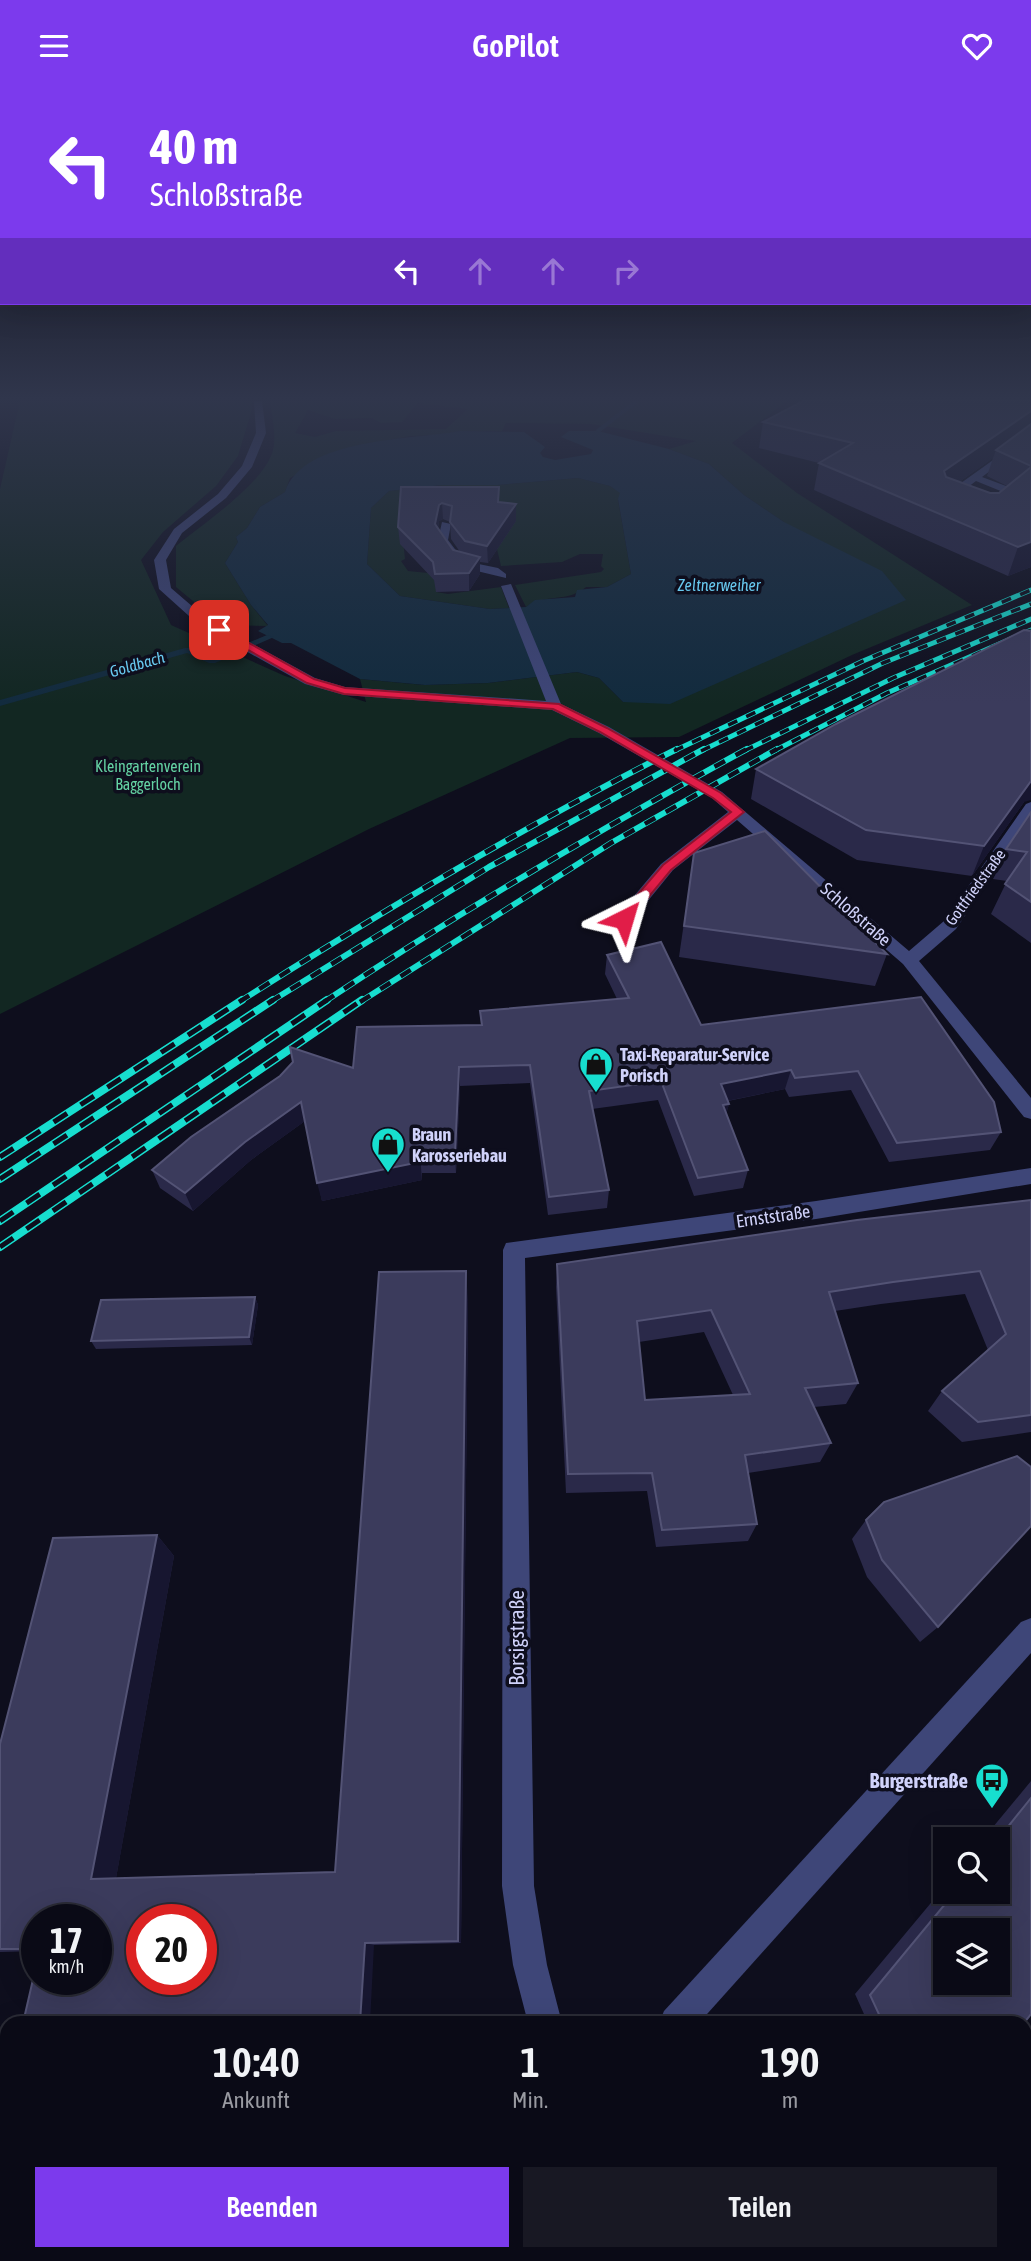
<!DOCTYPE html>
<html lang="de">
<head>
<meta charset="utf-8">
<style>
	body { margin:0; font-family:"Asap Condensed",sans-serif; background:#181823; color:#f1f3f6; height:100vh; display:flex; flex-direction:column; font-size:26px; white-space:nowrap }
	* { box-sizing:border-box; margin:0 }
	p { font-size:23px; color:#999aa1 }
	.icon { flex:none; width:38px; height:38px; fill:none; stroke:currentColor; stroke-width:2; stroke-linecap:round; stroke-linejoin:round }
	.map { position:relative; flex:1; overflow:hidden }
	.drawer { position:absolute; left:0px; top:1925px; width:1032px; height:245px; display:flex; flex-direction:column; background:#0a0a16; border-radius:21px 21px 0 0; box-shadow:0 7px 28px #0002,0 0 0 2px #2a2b35 }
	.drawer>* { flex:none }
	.banner { position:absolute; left:0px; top:0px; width:1032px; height:214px; box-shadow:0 7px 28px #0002,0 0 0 2px #2a2b35; background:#7c3aed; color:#fff; overflow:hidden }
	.fabs { position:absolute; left:933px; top:1736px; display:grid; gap:14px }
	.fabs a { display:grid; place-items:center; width:77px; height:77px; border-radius:0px; background:#0a0a16; box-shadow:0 7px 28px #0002,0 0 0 2px #2a2b35; font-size:35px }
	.speed { position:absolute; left:21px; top:1813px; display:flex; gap:14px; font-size:35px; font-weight:700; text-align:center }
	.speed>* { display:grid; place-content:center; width:91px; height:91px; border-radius:50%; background:#0a0a16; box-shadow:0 7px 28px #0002,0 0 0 2px #2a2b35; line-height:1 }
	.speed small { font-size:18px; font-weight:400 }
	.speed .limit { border:10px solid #d22; background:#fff; color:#111 }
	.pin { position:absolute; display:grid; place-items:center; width:60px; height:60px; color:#fff; margin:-30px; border-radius:14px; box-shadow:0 4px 10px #0006 }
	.me { position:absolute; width:77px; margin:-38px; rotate:40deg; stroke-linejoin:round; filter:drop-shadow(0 0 5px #0008) }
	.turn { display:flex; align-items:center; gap:24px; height:147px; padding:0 35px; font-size:32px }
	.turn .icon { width:91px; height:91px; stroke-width:2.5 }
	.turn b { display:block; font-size:49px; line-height:60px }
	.lanes { display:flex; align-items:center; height:66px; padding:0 35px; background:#0003; justify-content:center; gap:35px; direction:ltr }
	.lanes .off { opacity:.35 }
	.eta { display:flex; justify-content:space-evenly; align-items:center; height:119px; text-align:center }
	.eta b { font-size:42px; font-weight:600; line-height:49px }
	.action { display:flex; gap:14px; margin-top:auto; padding:14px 35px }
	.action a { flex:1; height:80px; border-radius:0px; background:#7c3aed; color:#fff; font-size:28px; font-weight:600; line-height:80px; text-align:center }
	.action a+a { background:#181823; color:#f1f3f6 }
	header { display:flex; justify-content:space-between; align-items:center; height:91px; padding:0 35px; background:#7c3aed; color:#fff; font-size:32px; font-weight:600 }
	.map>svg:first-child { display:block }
	.green { fill:#122722; fill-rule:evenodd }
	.water { fill:#122b3e; fill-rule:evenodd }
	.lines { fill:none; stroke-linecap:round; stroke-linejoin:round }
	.stream { fill:#122b3e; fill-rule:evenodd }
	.minor { fill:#3e4678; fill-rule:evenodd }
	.rail-far2-casing { stroke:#17decf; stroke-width:5 }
	.rail-far1-casing { stroke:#17decf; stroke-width:6 }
	.rail-casing { stroke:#17decf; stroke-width:8 }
	.rail-far2 { stroke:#0e0e1d; stroke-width:3.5; stroke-dasharray:10; stroke-linecap:butt }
	.rail-far1 { stroke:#0e0e1d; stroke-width:4.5; stroke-dasharray:12; stroke-linecap:butt }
	.rail { stroke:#0e0e1d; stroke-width:5; stroke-dasharray:16; stroke-linecap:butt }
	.wall { fill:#2a2949; fill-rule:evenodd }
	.shaded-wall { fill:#171630 }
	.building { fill:#3b3b5c; stroke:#535375; stroke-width:2; fill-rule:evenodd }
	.route { fill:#e11d48; stroke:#92132f; stroke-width:2 }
	.labels { text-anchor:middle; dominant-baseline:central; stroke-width:7; stroke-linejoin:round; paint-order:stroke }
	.far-water-label { font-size:16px; font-style:italic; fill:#68c9ef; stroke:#0e0e1d }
	.far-park-label { font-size:16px; fill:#64d2a3; stroke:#0e0e1d }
	.far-street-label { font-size:16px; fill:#d0d2fa; stroke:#0e0e1d }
	.street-label { font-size:18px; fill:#d0d2fa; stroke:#0e0e1d }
	.poi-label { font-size:18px; font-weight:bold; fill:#d0d2fa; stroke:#0e0e1d; text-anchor:start }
	.near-street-label { font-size:21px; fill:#d0d2fa; stroke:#0e0e1d }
	.near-poi-label { font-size:21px; font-weight:bold; fill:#d0d2fa; stroke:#0e0e1d; text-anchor:end }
</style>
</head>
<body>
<header><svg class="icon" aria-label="menu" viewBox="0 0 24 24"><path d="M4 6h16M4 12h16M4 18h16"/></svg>GoPilot<svg class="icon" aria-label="heart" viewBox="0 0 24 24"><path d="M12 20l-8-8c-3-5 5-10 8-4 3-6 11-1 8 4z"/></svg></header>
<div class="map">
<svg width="1031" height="2170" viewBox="0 0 1031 2170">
	<rect width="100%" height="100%" fill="#0e0e1d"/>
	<g class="green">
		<path d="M20,310H252V318L238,365L216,395L163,441L141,469L171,534L285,585L366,611L360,588L424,594L488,592L577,581L599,587L623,611L784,431L744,404L709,373L669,358L696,350L591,333L506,332L502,340H460L438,344L411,345L347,357L290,387L285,401L260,416L247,437L236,446L238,451L225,472L251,514L268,535L222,534L176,496V455C203,433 258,396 271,365C278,350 272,326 270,310H787L732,352L797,402L972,514L852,564L679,646L570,647L369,738L0,923V398ZM418,312L468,318L446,338L336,340L315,346L295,342L308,319L335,328L372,327L381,332L402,331Z"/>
		<path d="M578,387L610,395L621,402L618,409L631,483L607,496H586C568,512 545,502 526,516L515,494L601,481L604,478L601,475L603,463H580L562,471L501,475L497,458L515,430L474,425L401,431L405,468L401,470L408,480L428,482L441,496L436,497V501L448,503L501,496L509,517L490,518L400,505L367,473L371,417L389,400L442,394H497Z"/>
	</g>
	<path class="water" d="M460,340L524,341L545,356L540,362L543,366L555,369L591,363L593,359L561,346L569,340H598L669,358L709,373L744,404L784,431L882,480L906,509L670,613L623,611L599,587L577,581L488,592L425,594L360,588L291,552H282L258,540L268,534L251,514L225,472L238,451L236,446L247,437L260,416L285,401C303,346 414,349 460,340ZM578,387L610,395L620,402L618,408L631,483L607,496L577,499L575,506L535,509L526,516L490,518L400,505L367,473L371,417L389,400L442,394H497Z"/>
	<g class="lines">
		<g class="stream">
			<polygon points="633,310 640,310 600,341 596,341 596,339"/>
			<polygon points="267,544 274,546 215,572 209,572 187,562 0,615 0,609 185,557 191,557 212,567"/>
		</g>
		<g class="minor">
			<polygon points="254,310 262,310 266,342 252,376 226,407 182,442 166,469 171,497 207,528 315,587 345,596 546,610 501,495 511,493 561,613 609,636 722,701 909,860 944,830 1026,713 1031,711 1031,727 956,838 919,870 1031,1007 1031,1028 1024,1026 903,873 737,729 673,779 630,832 618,832 616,828 618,824 661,773 728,721 712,707 599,642 552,619 344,604 305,593 199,534 159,498 154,469 174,438 218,403 242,375 256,342"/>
			<polygon points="1031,342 1031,349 982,386 1019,400 1019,404 1007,413 999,413 999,409 1008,403 976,390 948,411 940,411 940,407"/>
			<polygon points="442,431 451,433 448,449 464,470 498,477 506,483 506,487 456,475 438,449"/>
			<polygon points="1031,1077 1031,1093 816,1128 525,1167 534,1795 547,1874 562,1932 528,1932 513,1874 502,1795 503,1159 506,1152 816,1110"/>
			<polygon points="1031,1527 1031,1562 699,1932 659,1932 664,1920 1021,1531"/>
			<polygon points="428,2163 470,2163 467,2170 425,2170"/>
		</g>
		<g class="rail-far2-casing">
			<g id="rail-far2">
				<polyline points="674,660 863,570 1031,499"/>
				<polyline points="701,660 883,572 1031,513"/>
				<polyline points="744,660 893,587 1031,528"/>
				<polyline points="774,660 887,602 1031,539"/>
			</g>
		</g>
		<g class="rail-far1-casing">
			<g id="rail-far1">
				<path d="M239,911C382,820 526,734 677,658"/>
				<polyline points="270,911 489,776 704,658"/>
				<path d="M324,911C461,820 602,737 747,658"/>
				<polyline points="360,911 611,752 777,658"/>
			</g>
		</g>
		<g class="rail-casing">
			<g id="rail">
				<polyline points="0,1066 242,909"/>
				<polyline points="0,1088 273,909"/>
				<polyline points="0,1130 327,909"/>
				<polyline points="0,1156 362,909"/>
			</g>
		</g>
		<use href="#rail-far2" class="rail-far2"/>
		<use href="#rail-far1" class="rail-far1"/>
		<use href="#rail" class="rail"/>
	</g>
	<g class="wall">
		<path d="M1031,310V476L1008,485L814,399L819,372L759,357L763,331ZM993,367L987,385L1007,395L999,402H990L959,391Z"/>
		<path d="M401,396L499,411L516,430L488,472L480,471V483L469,500L436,501L434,489L400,453L398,436ZM443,428L450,431L451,448L460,461L453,459L438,438L439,430Z"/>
		<polygon points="756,678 1024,711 972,785 857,769 751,708"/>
		<polygon points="1031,721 1031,852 991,823 1007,790 993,788 1006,758"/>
		<polygon points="694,762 887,863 875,895 679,866"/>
		<polygon points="607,864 701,934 921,906 1001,1041 990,1059 889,1071 851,999 789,1006 785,998 728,1010 729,1013 726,1023 748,1079 743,1097 694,1105 658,1009 592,1018 609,1099 607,1117 548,1124 530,992 460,995 456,1082 422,1082 422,1089 322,1110 305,1030 251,1069 193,1120 160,1097 152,1079 353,977 481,934 480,920 617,908 605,883"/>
		<path d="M1031,1109V1341L962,1351L928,1320L942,1300L988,1259L965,1203L881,1213L835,1220L858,1292L846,1313L814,1316L831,1352L820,1371L748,1382L757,1433L748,1450L656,1456L647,1400L566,1402L556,1196L557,1173ZM704,1241L733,1304L645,1309L639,1251Z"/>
		<polygon points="255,1206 258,1214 252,1254 96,1258 91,1250"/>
		<polygon points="468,1208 461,1852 374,1854 96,1888 37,1829 37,1860 0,1861 0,1653 157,1444 174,1465 116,1787 335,1781"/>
		<polygon points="866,1429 938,1536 920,1551 867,1486 852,1448"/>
		<polygon points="1031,1690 1031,1923 1024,1932 868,1932 855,1903 945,1795 945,1801 998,1801 998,1748 983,1748"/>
		<polygon points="643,2163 1026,2163 1031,2170 638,2170"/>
	</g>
	<g class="shaded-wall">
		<polygon points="1031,320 1031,340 996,359 993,367 936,407 944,380"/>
		<polygon points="442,412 443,428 439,430 436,451 435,433 439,414"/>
		<polygon points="516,413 516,430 488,472 487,455"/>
		<polygon points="1031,451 1031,476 1008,485 1018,456"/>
		<polygon points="480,466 480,483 469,500 469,482"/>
		<polygon points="1031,690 1031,709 1024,711 972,785 984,755"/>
		<polygon points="459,976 460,995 456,1082 455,1064"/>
		<polygon points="791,979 785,998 717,1012 721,993"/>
		<polygon points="301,1011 305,1030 251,1069 193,1120 185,1102 245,1051"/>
		<polygon points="729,1013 724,1031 723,1014"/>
		<polygon points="420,1064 422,1089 322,1110 317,1092"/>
		<polygon points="466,1180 468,1208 461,1852 458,1850"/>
		<polygon points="255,1206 258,1214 252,1254 249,1246"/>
		<polygon points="157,1444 174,1465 115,1793 91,1788"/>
		<polygon points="365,1852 374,1854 370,1932 360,1932"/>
	</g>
	<g class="building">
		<polygon points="803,310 1031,310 1031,320 944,380 946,386 990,402 999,402 1031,376 1031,451 1018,456 819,372 853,352 763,331"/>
		<polygon points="1031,333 1031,375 996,359"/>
		<polygon points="401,396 499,396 498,411 516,413 487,455 465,450 450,431 452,415 442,412 439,414 435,433 453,459 480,466 469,482 435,483 433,471 398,436"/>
		<polygon points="1024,539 1031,540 1031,690 984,755 866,739 756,678 836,633"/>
		<polygon points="1031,721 1031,811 1005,793 1027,761 1006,758"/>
		<polygon points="765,740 887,863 684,835 694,762"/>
		<polygon points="661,851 701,934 921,906 994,1011 1001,1041 897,1052 858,980 795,987 791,979 721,993 729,1013 723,1014 748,1079 698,1087 661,990 589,1000 609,1099 549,1106 530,974 459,976 455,1064 420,1064 420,1071 317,1092 301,1011 245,1051 185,1102 152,1079 191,1046 280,985 293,971 290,956 353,977 357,936 482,934 480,920 629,907 607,864"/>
		<path d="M1031,1109V1324L978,1331L942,1300L1006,1243L980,1180L893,1191L829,1201L858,1292L805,1297L831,1352L745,1364L757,1433L662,1439L652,1382L568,1383L557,1173L857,1129ZM711,1219L750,1303L645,1309L637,1230Z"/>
		<path d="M466,1180L458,1850L365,1852L360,1932H23L37,1871V1888H96V1829H37V1858H0V1653L53,1447L157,1444L91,1788L335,1781L379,1181ZM142,1829H201V1888H142Z"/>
		<polygon points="255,1206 249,1246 91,1250 101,1209"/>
		<polygon points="1017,1365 1031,1376 1031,1435 938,1536 882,1469 866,1429 884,1411"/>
		<path d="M1031,1707V1923L1024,1932H883L870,1904L955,1801H998V1748ZM945,1839H998V1892H945Z"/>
		<polygon points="1026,1987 1031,1999 1031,2170 655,2170 661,2163 1026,2163"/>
	</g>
	<linearGradient id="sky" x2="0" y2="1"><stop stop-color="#080810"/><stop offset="0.5" stop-color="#30364c"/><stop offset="1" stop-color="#30364c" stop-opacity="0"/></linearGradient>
	<rect width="1031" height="614" fill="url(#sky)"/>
	<polygon class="route" points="216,537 222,537 314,588 345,597 559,613 607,637 721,702 744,721 671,779 628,831 619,831 619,825 663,774 731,721 713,707 600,641 553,618 344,603 307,592 216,541"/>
	<defs>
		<g id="shop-pin" transform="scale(1.75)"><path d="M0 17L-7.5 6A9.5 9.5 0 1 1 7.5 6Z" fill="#17decf" stroke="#0e0e1d"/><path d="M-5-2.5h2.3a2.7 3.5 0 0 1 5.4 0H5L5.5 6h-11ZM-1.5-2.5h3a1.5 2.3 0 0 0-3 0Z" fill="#111"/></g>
		<g id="bus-pin" transform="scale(1.75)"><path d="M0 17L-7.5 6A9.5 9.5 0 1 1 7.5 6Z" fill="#17decf" stroke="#0e0e1d"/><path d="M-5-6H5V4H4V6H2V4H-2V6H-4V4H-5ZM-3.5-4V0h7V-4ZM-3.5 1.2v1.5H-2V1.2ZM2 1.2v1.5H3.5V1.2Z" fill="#111"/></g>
	</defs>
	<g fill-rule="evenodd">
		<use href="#shop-pin" x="596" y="973"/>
		<use href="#shop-pin" x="388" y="1053"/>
		<use href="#bus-pin" x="992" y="1689"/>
	</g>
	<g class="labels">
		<g class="far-water-label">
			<text x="719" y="494">Zeltnerweiher</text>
			<text transform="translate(137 573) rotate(-16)">Goldbach</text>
		</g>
		<g class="far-park-label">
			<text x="148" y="675">Kleingartenverein<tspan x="148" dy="18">Baggerloch</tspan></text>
		</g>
		<g class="far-street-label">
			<text transform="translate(975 796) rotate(-54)">Gottfriedstraße</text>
		</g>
		<g class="street-label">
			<text transform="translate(856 823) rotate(41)">Schloßstraße</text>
			<text transform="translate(773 1125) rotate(-8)">Ernststraße</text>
		</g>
		<g class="poi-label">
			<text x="620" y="963">Taxi-Reparatur-Service<tspan x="620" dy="21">Porisch</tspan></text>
			<text x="412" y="1043">Braun<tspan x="412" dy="21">Karosseriebau</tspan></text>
		</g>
		<g class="near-street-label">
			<text transform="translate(516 1547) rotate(-90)">Borsigstraße</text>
		</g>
		<g class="near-poi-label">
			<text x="968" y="1689">Burgerstraße</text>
		</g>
	</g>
</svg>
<div class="fabs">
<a><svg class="icon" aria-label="search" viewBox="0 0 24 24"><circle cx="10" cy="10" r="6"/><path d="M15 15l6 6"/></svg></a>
<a><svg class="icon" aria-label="layers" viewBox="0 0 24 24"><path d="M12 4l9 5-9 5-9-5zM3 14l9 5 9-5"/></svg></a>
</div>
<div class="speed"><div>17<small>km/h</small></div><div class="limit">20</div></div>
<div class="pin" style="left:219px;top:539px;background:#d93025"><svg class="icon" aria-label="arrive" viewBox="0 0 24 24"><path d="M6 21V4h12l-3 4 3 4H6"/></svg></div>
<svg class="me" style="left:624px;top:828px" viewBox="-20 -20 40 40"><path d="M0-17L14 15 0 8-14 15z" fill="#e11d48" stroke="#fff" stroke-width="4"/></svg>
<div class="banner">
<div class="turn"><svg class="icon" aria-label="left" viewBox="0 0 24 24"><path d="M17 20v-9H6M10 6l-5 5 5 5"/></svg><div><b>40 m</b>Schloßstraße</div></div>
<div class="lanes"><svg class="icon" aria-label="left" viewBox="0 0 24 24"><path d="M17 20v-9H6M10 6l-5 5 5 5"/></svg><svg class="icon off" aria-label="ahead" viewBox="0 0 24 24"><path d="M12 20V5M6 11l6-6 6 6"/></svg><svg class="icon off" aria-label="ahead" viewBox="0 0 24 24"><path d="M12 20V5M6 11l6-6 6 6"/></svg><svg class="icon off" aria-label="right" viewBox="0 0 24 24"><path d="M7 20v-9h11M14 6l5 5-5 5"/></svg></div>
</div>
<section class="drawer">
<div class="eta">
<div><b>10:40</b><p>Ankunft</p></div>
<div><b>1</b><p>Min.</p></div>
<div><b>190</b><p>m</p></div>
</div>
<div class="action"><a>Beenden</a><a>Teilen</a></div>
</section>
</div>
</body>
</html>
